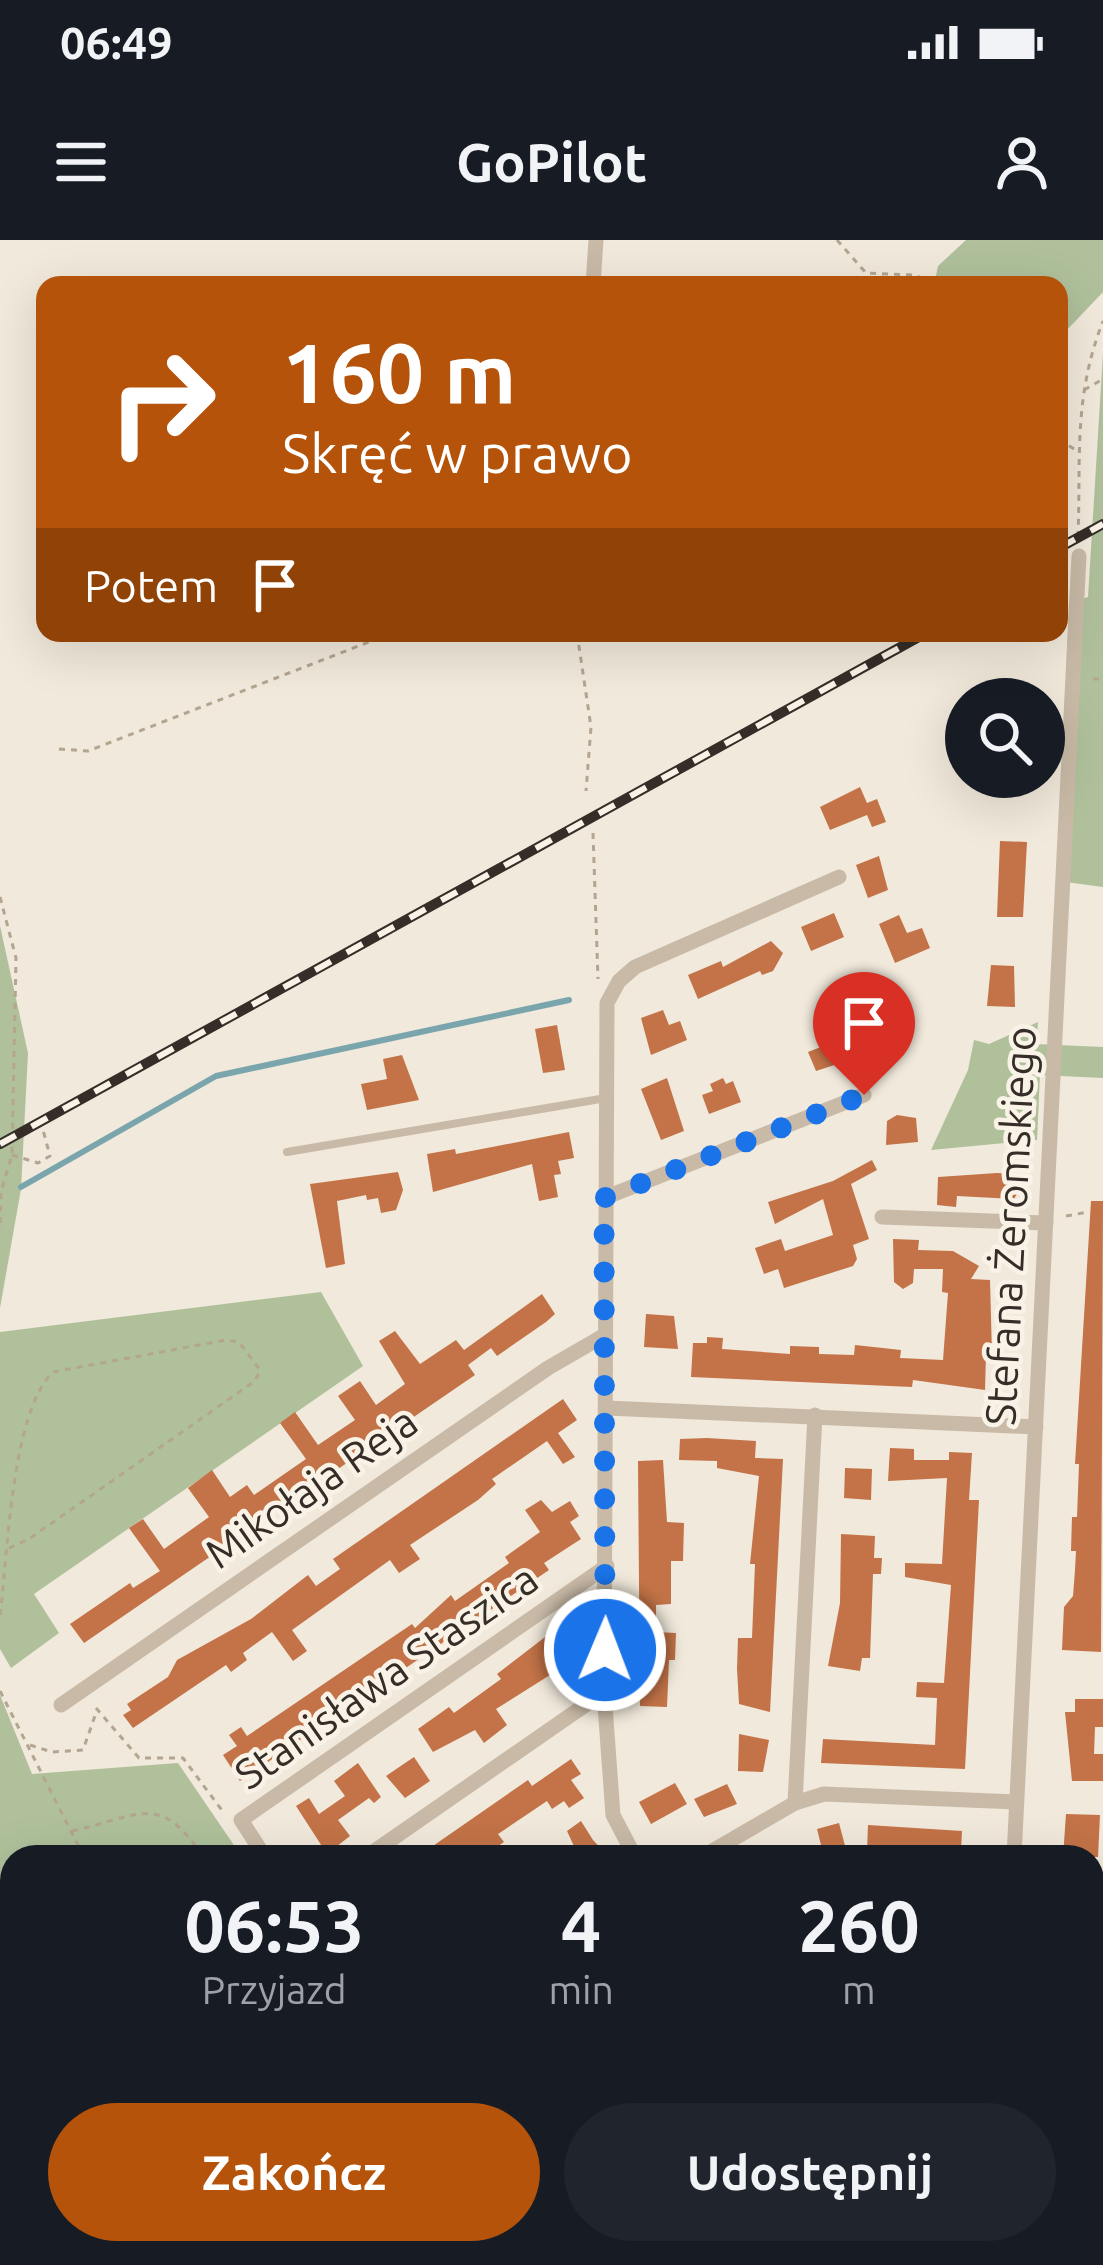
<!DOCTYPE html>
<html lang="pl">
<head>
<meta charset="utf-8">
<style>
	body { margin:0; font-family:Ubuntu,sans-serif; background:#20242c; color:#f1f3f6; height:100vh; display:flex; flex-direction:column; font-size:45px; white-space:nowrap }
	* { box-sizing:border-box; margin:0 }
	p { font-size:39px; color:#9ea1a6 }
	.icon { flex:none; width:66px; height:66px; fill:none; stroke:currentColor; stroke-width:2; stroke-linecap:round; stroke-linejoin:round }
	.map { position:relative; flex:1; overflow:hidden }
	.panel { position:absolute; left:0px; top:1605px; width:1104px; height:420px; display:flex; flex-direction:column; background:#171b24; border-radius:36px 36px 0 0; box-shadow:0 12px 48px #0002 }
	.panel>* { flex:none }
	.banner { position:absolute; left:36px; top:36px; width:1032px; height:366px; border-radius:24px; box-shadow:0 12px 48px #0002; background:#b45309; color:#fff; overflow:hidden }
	.tools { position:absolute; left:945px; top:438px; display:grid; gap:24px }
	.tools a { display:grid; place-items:center; width:120px; height:120px; border-radius:50%; background:#171b24; box-shadow:0 12px 48px #0002; font-size:60px }
	.pin { position:absolute; display:grid; place-items:center; width:102px; height:102px; color:#fff; margin:-123px -51px; border-radius:50% 50% 50% 0; rotate:-45deg; box-shadow:0 0 12px #0007 }
	.pin .icon { rotate:45deg }
	.me { position:absolute; width:132px; margin:-66px; rotate:1deg; stroke-linejoin:round; filter:drop-shadow(0 0 9px #0008) }
	.turn { display:flex; align-items:center; gap:42px; height:252px; padding:0 48px; font-size:54px }
	.turn .icon { width:156px; height:156px; stroke-width:2.5 }
	.turn b { display:block; font-size:84px; line-height:102px }
	.then { display:flex; align-items:center; height:114px; padding:0 48px; background:#0003; gap:24px; font-size:45px }
	.eta { display:flex; justify-content:space-evenly; align-items:center; height:204px; text-align:center }
	.eta b { font-size:72px; font-weight:700; line-height:84px }
	.primary-button { display:flex; gap:24px; margin-top:auto; padding:24px 48px }
	.primary-button a { flex:1; height:138px; border-radius:72px; background:#b45309; color:#fff; font-size:48px; font-weight:700; line-height:138px; text-align:center }
	.primary-button a+a { background:#20242c; color:#f1f3f6 }
	.status { display:flex; justify-content:space-between; align-items:center; height:84px; padding:0 60px; background:#171b24; direction:ltr }
	.status svg { height:33px; fill:currentColor }
	header { display:flex; justify-content:space-between; align-items:center; height:156px; padding:0 48px; background:#171b24; font-size:54px; font-weight:700 }
	.map>svg:first-child { display:block }
	.green { fill:#afc09b }
	.lines { fill:none; stroke-linecap:round; stroke-linejoin:round }
	.stream { stroke:#7aa5ad; stroke-width:6 }
	.building { fill:#c37347 }
	.path { stroke:#b4a591; stroke-width:3; stroke-dasharray:6 6; stroke-linecap:butt }
	.lane { stroke:#c9baa7; stroke-width:8 }
	.street { stroke:#c9baa7; stroke-width:15 }
	.secondary { stroke:#9c8a78; stroke-width:21 }
	.rail-casing { stroke:#352d27; stroke-width:10 }
	.rail { stroke:#f9f3e7; stroke-width:6; stroke-dasharray:18; stroke-linecap:butt }
	.route { stroke:#1a73e8; stroke-width:21; stroke-dasharray:0 37.8 }
	.labels { text-anchor:middle; dominant-baseline:central; stroke-width:9; stroke-linejoin:round; paint-order:stroke }
	.street-label { font-size:42px; fill:#352d27; stroke:#f9f3e7 }
</style>
</head>
<body>
<div class="status"><b>06:49</b><svg viewBox="0 0 49 12"><path d="M0 12V9h3v3zM5 12V6h3v6zM10 12V3h3v9zM15 12V0h3v12zM26 1h20v11H26zM47 4h2v5h-2z"/></svg></div>
<header><svg class="icon" aria-label="menu" viewBox="0 0 24 24"><path d="M4 6h16M4 12h16M4 18h16"/></svg>GoPilot<svg class="icon" aria-label="person" viewBox="0 0 24 24"><circle cx="12" cy="8" r="4"/><path d="M4 21q1-7 8-7t8 7"/></svg></header>
<div class="map">
<svg width="1103" height="2025" viewBox="0 0 1103 2025">
	<rect width="100%" height="100%" fill="#f1e9db"/>
	<g class="green">
		<polygon points="966,0 1103,0 1103,52 1065,92 1066,152 1059,156 1059,45 934,45 938,26"/>
		<polygon points="1103,113 1103,647 1058,641 1069,363 1088,357"/>
		<polygon points="0,686 28,813 21,949 0,1068"/>
		<polygon points="1038,782 1036,804 1103,807 1103,838 1040,835 1037,900 931,910 968,830 974,800 989,804"/>
		<polygon points="321,1052 363,1126 34,1354 59,1393 11,1428 0,1409 0,1092"/>
		<polygon points="0,1455 32,1534 178,1523 242,1617 12,1617 12,1994 0,1988"/>
	</g>
	<g class="lines">
		<polyline class="stream" points="21,947 216,836 569,760"/>
	</g>
	<g class="building">
		<polygon points="860,547 867,563 877,559 886,582 872,587 867,575 830,590 820,567"/>
		<polygon points="1000,601 1027,602 1023,677 997,677"/>
		<polygon points="879,616 888,650 868,658 856,625"/>
		<polygon points="834,673 844,697 811,711 801,687"/>
		<polygon points="899,675 907,693 922,688 930,708 895,723 879,684"/>
		<polygon points="771,701 783,713 773,731 762,735 760,731 698,759 688,735 721,721 723,727"/>
		<polygon points="991,725 1014,726 1015,767 987,766"/>
		<polygon points="663,770 669,785 680,781 687,800 651,815 641,778"/>
		<polygon points="557,785 565,830 543,833 535,789"/>
		<polygon points="844,798 853,819 816,831 808,812"/>
		<polygon points="402,815 419,860 367,870 361,844 387,839 383,819"/>
		<polygon points="667,838 684,891 661,900 641,849"/>
		<polygon points="723,838 726,844 733,841 741,862 709,874 702,855 713,851 710,844"/>
		<polygon points="897,875 916,878 918,902 886,905 887,881"/>
		<polygon points="569,892 574,918 558,921 561,934 554,935 558,957 539,961 532,924 433,952 427,914 455,909 456,914"/>
		<polygon points="872,920 877,930 851,944 869,999 853,1005 857,1019 853,1026 784,1048 778,1029 764,1034 755,1008 781,999 785,1011 833,995 823,959 775,984 768,962 833,941"/>
		<polygon points="398,932 403,950 396,970 381,973 378,958 367,960 366,955 337,961 345,1024 326,1028 310,944"/>
		<polygon points="997,933 1015,934 1021,947 1014,959 957,956 956,967 937,965 938,937"/>
		<polygon points="1091,961 1103,961 1101,1412 1062,1410 1064,1367 1073,1356 1075,1330 1076,1311 1071,1311 1072,1277 1077,1277 1079,1224 1075,1224"/>
		<polygon points="893,999 919,1000 918,1010 953,1011 979,1026 971,1039 990,1040 992,1115 986,1115 985,1150 913,1140 912,1147 691,1137 693,1103 707,1103 707,1097 723,1098 722,1109 790,1114 790,1106 819,1107 819,1114 854,1115 855,1105 901,1110 900,1118 943,1120 948,1053 942,1052 943,1029 914,1029 913,1043 903,1049 894,1042"/>
		<polygon points="542,1054 555,1074 546,1082 497,1116 491,1108 468,1125 475,1135 383,1198 379,1193 354,1211 357,1216 84,1403 70,1384 130,1343 133,1348 160,1331 129,1288 143,1279 164,1309 209,1277 188,1248 212,1230 230,1257 247,1245 254,1255 306,1219 280,1183 295,1172 318,1205 355,1180 338,1156 360,1141 376,1165 405,1144 379,1101 395,1091 420,1124 456,1100 464,1110"/>
		<polygon points="646,1074 674,1076 678,1109 644,1107"/>
		<polygon points="563,1159 577,1180 558,1193 575,1217 563,1224 547,1201 492,1239 496,1244 478,1260 410,1305 420,1319 399,1333 390,1320 292,1390 307,1411 293,1421 272,1392 243,1413 247,1420 231,1432 226,1425 133,1488 123,1475 131,1470 127,1464 168,1437 177,1420 251,1379 308,1335 316,1346 340,1329 333,1319"/>
		<polygon points="707,1198 756,1201 755,1218 783,1219 770,1472 739,1464 737,1429 738,1398 752,1398 755,1324 750,1324 759,1236 717,1228 717,1221 679,1220 680,1199"/>
		<polygon points="890,1208 914,1209 914,1220 949,1220 949,1212 972,1213 969,1260 979,1260 965,1529 821,1523 823,1499 935,1505 937,1458 916,1457 917,1442 944,1443 951,1345 905,1337 905,1323 942,1324 947,1238 888,1241"/>
		<polygon points="663,1220 667,1282 684,1283 683,1321 671,1321 671,1364 656,1365 656,1392 676,1393 675,1420 669,1420 667,1467 640,1466 638,1221"/>
		<polygon points="845,1228 872,1229 871,1260 844,1258"/>
		<polygon points="541,1260 552,1272 570,1261 579,1276 570,1282 581,1299 544,1323 549,1330 240,1541 223,1515 237,1506 229,1495 241,1487 247,1496 412,1384 415,1388 451,1355 455,1361 509,1323 505,1317 540,1292 525,1270"/>
		<polygon points="841,1294 875,1296 874,1318 882,1318 881,1334 873,1334 870,1418 862,1418 860,1431 828,1426 840,1363"/>
		<polygon points="583,1368 582,1390 569,1398 580,1416 496,1469 507,1485 484,1503 475,1490 433,1512 418,1489 449,1467 454,1473 501,1439 497,1434"/>
		<polygon points="1075,1459 1103,1459 1103,1487 1095,1487 1094,1514 1103,1514 1103,1541 1072,1541 1065,1472 1075,1472"/>
		<polygon points="739,1494 769,1500 763,1532 738,1531"/>
		<polygon points="414,1517 430,1541 405,1558 386,1536"/>
		<polygon points="571,1519 581,1534 571,1540 584,1558 569,1568 564,1561 552,1569 547,1561 498,1594 504,1602 482,1617 417,1617 528,1540 532,1546"/>
		<polygon points="358,1523 381,1557 374,1563 369,1558 338,1580 350,1596 327,1614 296,1566 309,1558 319,1574 345,1556 334,1541"/>
		<polygon points="675,1543 687,1564 651,1584 639,1562"/>
		<polygon points="727,1544 737,1564 704,1577 694,1559"/>
		<polygon points="1066,1574 1100,1575 1098,1617 1063,1617"/>
		<polygon points="581,1581 593,1600 609,1617 579,1617 567,1591"/>
		<polygon points="839,1583 848,1617 824,1617 817,1589"/>
		<polygon points="868,1585 962,1591 961,1611 951,1610 951,1616 867,1612"/>
	</g>
	<g class="lines">
		<g class="path">
			<polyline points="837,0 866,33 914,35 941,45"/>
			<polyline points="845,45 883,37"/>
			<polyline points="1084,150 1103,139"/>
			<polyline points="1059,199 1074,209"/>
			<path d="M1078,297C1081,217 1073,158 1103,81"/>
			<polyline points="577,393 591,487 586,551"/>
			<polyline points="1093,439 1103,439"/>
			<polyline points="59,509 88,511 392,393"/>
			<polyline points="593,593 598,739"/>
			<polyline points="0,657 16,718 12,915 1,952 0,990"/>
			<polyline points="12,915 38,923 50,916 43,890"/>
			<polyline points="1066,976 1088,972"/>
			<path d="M0,1375C8,1315 11,1173 53,1132L226,1100L239,1102L260,1130L255,1141L29,1299L9,1308"/>
			<polyline points="0,1451 84,1617"/>
			<polyline points="96,1468 139,1518 183,1518 224,1573"/>
			<polyline points="30,1505 52,1512 83,1510 97,1470"/>
			<path d="M72,1591C140,1576 160,1551 203,1617"/>
			<polyline points="0,1896 12,1901"/>
			<polyline points="0,1974 12,1978"/>
			<polyline points="79,2013 79,2025"/>
			<polyline points="864,2015 869,2025"/>
		</g>
		<polyline class="lane" points="287,912 606,858"/>
		<g class="street">
			<polyline points="593,45 596,0"/>
			<polyline points="604,958 864,855"/>
			<polyline points="882,977 1046,983"/>
			<polyline points="607,1168 1036,1187"/>
			<polyline points="61,1465 548,1128 605,1095"/>
			<polyline points="795,1563 815,1175"/>
			<polyline points="265,1617 241,1580 607,1326"/>
			<polyline points="366,1617 604,1452"/>
			<polyline points="635,1617 613,1575 604,1452 607,763 619,741 635,727 839,637"/>
			<polyline points="702,1617 795,1563 824,1554 1016,1562"/>
			<polyline points="1014,1617 1079,316"/>
			<polyline points="409,2025 431,2013"/>
			<polyline points="826,2025 847,2013"/>
			<polyline points="996,2025 996,2013"/>
		</g>
		<g class="secondary">
			<polyline points="0,1923 12,1930"/>
			<polyline points="114,2013 131,2025"/>
		</g>
		<g class="rail-casing">
			<g id="rail">
				<polyline points="1059,308 1103,284"/>
				<polyline points="0,904 926,393"/>
			</g>
		</g>
		<use href="#rail" class="rail"/>
	</g>
	<g class="lines">
		<polyline class="route" points="605,1410 604,958 864,855"/>
	</g>
	<g class="labels">
		<g class="street-label">
			<text transform="translate(1010 986) rotate(-87)">Stefana Żeromskiego</text>
			<text transform="translate(311 1247) rotate(-35)">Mikołaja Reja</text>
			<text transform="translate(386 1436) rotate(-35)">Stanisława Staszica</text>
		</g>
	</g>
</svg>
<div class="tools">
<a><svg class="icon" aria-label="search" viewBox="0 0 24 24"><circle cx="10" cy="10" r="6"/><path d="M15 15l6 6"/></svg></a>
</div>
<div class="pin" style="left:864px;top:855px;background:#d93025"><svg class="icon" aria-label="arrive" viewBox="0 0 24 24"><path d="M6 21V4h12l-3 4 3 4H6"/></svg></div>
<svg class="me" style="left:605px;top:1410px" viewBox="-20 -20 40 40"><circle r="17" fill="#1a73e8" stroke="#fff" stroke-width="3"/><path d="M0-11L8 9 0 5-8 9z" fill="#fff"/></svg>
<div class="banner">
<div class="turn"><svg class="icon" aria-label="right" viewBox="0 0 24 24"><path d="M7 20v-9h11M14 6l5 5-5 5"/></svg><div><b>160 m</b>Skręć w prawo</div></div>
<div class="then">Potem<svg class="icon" aria-label="arrive" viewBox="0 0 24 24"><path d="M6 21V4h12l-3 4 3 4H6"/></svg></div>
</div>
<section class="panel">
<div class="eta">
<div><b>06:53</b><p>Przyjazd</p></div>
<div><b>4</b><p>min</p></div>
<div><b>260</b><p>m</p></div>
</div>
<div class="primary-button"><a>Zakończ</a><a>Udostępnij</a></div>
</section>
</div>
</body>
</html>
